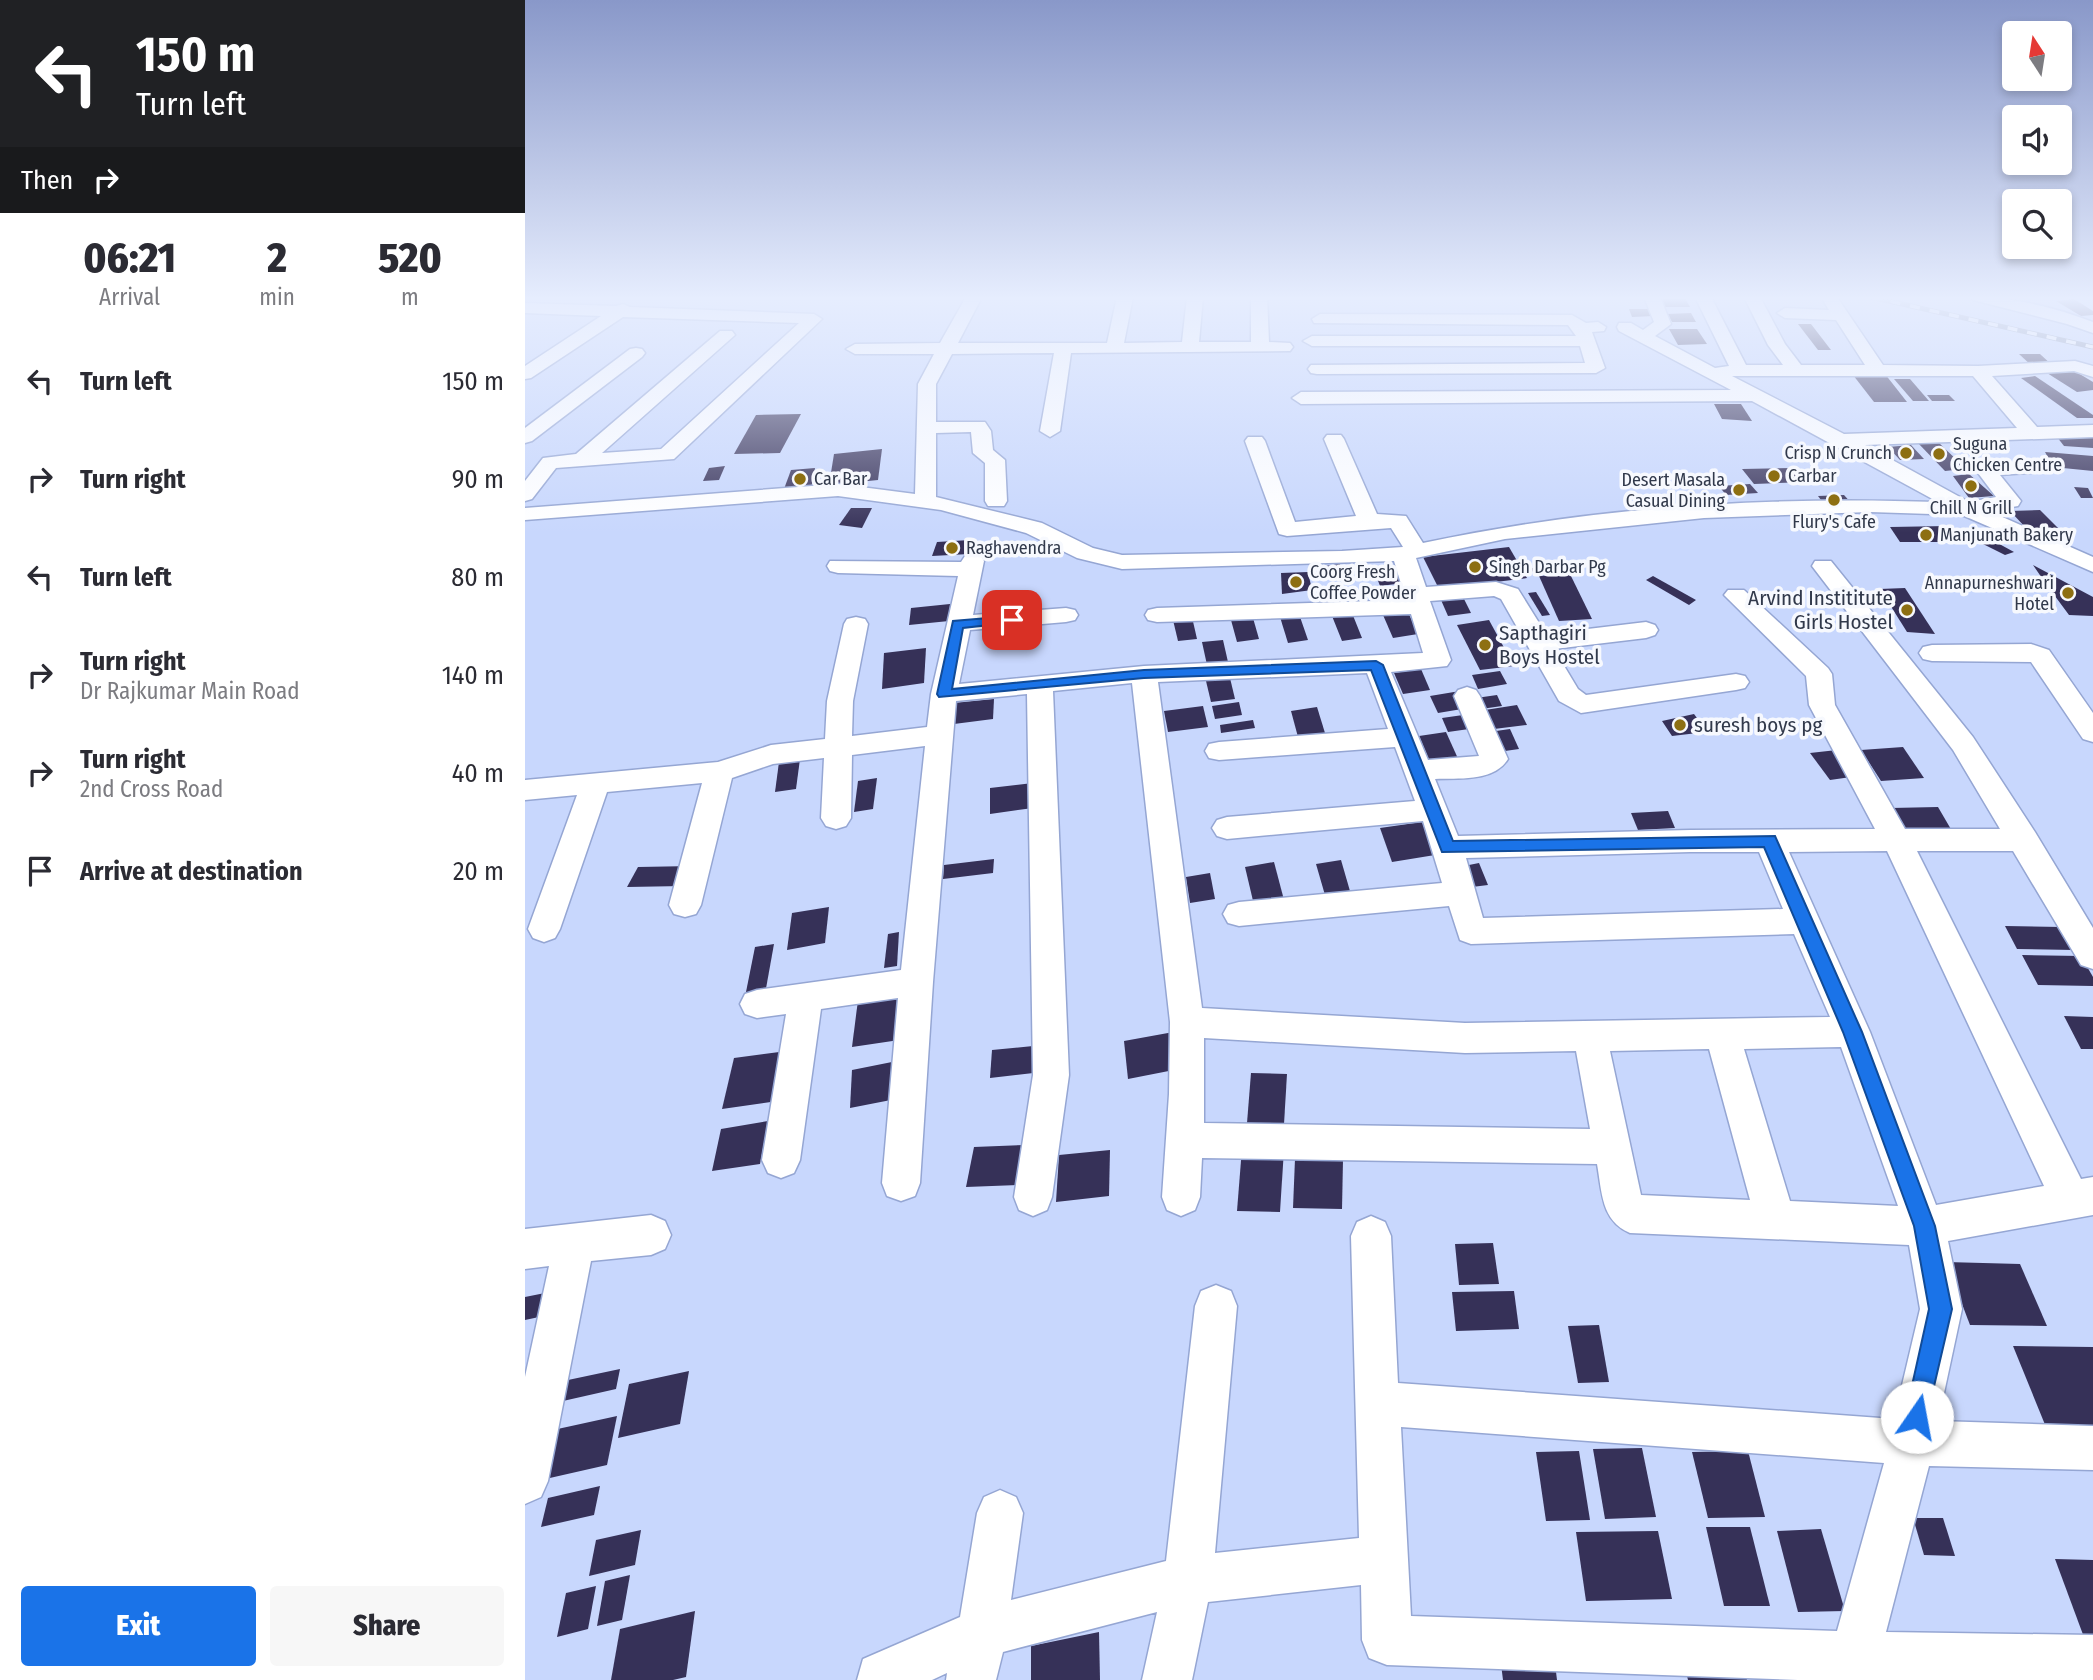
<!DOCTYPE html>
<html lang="en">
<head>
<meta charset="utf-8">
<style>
	body { margin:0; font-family:"Fira Sans Condensed",sans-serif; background:#f7f7f7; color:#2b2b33; height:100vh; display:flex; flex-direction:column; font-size:26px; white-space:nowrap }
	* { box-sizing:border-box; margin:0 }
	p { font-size:23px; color:#7c7c81 }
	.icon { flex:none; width:38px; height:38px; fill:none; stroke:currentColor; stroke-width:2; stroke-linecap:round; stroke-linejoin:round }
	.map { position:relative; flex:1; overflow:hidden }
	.details { display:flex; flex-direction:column; background:#fff; width:525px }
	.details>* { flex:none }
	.hud { background:#202124; color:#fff; overflow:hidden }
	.needle { width:46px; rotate:348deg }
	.fabs { position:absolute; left:1477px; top:21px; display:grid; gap:14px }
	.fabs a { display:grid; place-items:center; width:70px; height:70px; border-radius:7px; background:#fff; box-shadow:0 4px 10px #0003; font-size:35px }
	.pin { position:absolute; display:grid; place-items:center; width:60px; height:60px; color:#fff; margin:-30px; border-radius:14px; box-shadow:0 4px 10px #0006 }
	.me { position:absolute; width:77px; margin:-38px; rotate:12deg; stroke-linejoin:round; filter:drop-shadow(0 0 5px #0008) }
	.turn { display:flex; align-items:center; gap:24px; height:147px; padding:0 21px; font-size:32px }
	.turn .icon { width:91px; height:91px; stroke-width:2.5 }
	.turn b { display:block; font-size:49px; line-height:60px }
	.then { display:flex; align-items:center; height:66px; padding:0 21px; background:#0003; gap:14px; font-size:26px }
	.eta { display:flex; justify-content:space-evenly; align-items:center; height:119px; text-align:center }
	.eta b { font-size:42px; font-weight:800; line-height:49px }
	.action { display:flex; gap:14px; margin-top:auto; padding:14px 21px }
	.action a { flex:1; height:80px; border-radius:7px; background:#1a73e8; color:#fff; font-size:28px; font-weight:800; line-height:80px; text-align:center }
	.action a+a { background:#f7f7f7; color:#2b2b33 }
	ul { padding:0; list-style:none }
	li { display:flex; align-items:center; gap:21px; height:98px; padding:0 21px }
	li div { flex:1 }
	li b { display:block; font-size:26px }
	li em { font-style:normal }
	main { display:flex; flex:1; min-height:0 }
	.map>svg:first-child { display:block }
	.building { fill:#363158 }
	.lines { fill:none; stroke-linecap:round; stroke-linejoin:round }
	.minor-casing { stroke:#95a6d3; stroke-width:3 }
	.minor { fill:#fff; fill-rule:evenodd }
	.rail-casing { stroke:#828eaa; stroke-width:5 }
	.rail { stroke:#f7f9fe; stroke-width:3.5; stroke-dasharray:10; stroke-linecap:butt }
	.route { fill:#1a73e8; stroke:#114b97; stroke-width:2 }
	.poi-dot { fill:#8d6f12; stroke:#f7f9fe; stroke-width:2.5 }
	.labels { text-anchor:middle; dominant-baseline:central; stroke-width:7; stroke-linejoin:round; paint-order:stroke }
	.far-poi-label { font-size:18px; fill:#31394b; stroke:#f7f9fe; text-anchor:start }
	.poi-label { font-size:21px; fill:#31394b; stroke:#f7f9fe; text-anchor:start }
</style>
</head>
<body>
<main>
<section class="details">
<div class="hud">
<div class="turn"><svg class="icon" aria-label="left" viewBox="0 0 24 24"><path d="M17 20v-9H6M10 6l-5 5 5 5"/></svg><div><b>150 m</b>Turn left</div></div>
<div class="then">Then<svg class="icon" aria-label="right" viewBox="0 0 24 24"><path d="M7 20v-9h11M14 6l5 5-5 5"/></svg></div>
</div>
<div class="eta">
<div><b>06:21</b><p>Arrival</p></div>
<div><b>2</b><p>min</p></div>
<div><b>520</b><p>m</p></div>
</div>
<ul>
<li><svg class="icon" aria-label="left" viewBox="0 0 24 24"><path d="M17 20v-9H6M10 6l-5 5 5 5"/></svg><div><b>Turn left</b></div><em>150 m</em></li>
<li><svg class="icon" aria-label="right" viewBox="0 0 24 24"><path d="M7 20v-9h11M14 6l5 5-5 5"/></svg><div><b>Turn right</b></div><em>90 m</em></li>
<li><svg class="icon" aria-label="left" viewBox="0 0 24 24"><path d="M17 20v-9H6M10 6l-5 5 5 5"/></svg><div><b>Turn left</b></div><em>80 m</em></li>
<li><svg class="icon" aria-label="right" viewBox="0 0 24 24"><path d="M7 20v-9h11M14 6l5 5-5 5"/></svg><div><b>Turn right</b><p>Dr Rajkumar Main Road</p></div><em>140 m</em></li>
<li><svg class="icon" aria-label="right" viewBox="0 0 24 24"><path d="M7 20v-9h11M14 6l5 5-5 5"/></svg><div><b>Turn right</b><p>2nd Cross Road</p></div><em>40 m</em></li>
<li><svg class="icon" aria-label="arrive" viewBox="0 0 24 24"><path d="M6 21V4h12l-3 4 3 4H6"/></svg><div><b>Arrive at destination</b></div><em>20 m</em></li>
</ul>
<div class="action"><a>Exit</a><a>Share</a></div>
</section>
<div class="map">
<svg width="1568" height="1680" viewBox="0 0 1568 1680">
	<rect width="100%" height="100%" fill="#c8d7fd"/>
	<g class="building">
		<polygon points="1132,298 1160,298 1165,307 1137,307"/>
		<polygon points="1549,299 1568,311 1568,315 1556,316 1531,301"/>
		<polygon points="1104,309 1125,309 1129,316 1107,317"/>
		<polygon points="1166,313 1171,322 1147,322 1142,314"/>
		<polygon points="1273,324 1286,324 1306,350 1293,350"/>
		<polygon points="1144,329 1172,329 1182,344 1153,345"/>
		<polygon points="1494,354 1515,354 1528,366 1507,366"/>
		<polygon points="1548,370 1568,382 1568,390 1552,392 1522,373"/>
		<polygon points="1360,374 1382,402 1349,402 1328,375"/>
		<polygon points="1510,376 1568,415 1568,418 1552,418 1496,378"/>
		<polygon points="1369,379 1385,379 1404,401 1388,401"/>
		<polygon points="1402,395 1424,395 1430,401 1407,401"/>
		<polygon points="1189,404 1216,404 1227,421 1197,419"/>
		<polygon points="276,414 255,453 209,454 231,415"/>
		<polygon points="1532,437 1568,438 1568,448 1539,446"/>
		<polygon points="1412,441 1437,465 1439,469 1420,471 1392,442"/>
		<polygon points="1386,445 1399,459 1375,460 1363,447"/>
		<polygon points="357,449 353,480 304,485 309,454"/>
		<polygon points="1520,452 1568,456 1568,471 1528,467"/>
		<polygon points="200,466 194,480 178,481 184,468"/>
		<polygon points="290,468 286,489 259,489 266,470"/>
		<polygon points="1267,468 1281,482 1229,484 1217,469"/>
		<polygon points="1444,474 1469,496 1444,498 1428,476"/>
		<polygon points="1225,484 1233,493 1201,495 1194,486"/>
		<polygon points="1549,487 1563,488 1568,498 1556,498"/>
		<polygon points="1319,495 1327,504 1299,504 1293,496"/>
		<polygon points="326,508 347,508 337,528 314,525"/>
		<polygon points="1515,510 1533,528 1502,529 1485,511"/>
		<polygon points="1422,526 1440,542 1375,542 1365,527"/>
		<polygon points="445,540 444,554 407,556 412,542"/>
		<polygon points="1467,540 1489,552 1480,555 1458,544"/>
		<polygon points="984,547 1002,578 914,589 898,557"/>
		<polygon points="815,564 819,576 804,578 800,566"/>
		<polygon points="1508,565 1568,597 1568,616 1544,615 1524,588 1529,587 1521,584"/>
		<polygon points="1028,567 1031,572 1009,574 1006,568"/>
		<polygon points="783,572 787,590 757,594 756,573"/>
		<polygon points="1045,574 1067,619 1034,621 1014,576"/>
		<polygon points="876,575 879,583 855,586 852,578"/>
		<polygon points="1128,576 1171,600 1164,605 1121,580"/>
		<polygon points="814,585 822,604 809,606 801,587"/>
		<polygon points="1380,588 1410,634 1382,632 1355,589"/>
		<polygon points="1011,592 1025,615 1017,616 1003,593"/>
		<polygon points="938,597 946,613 923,616 916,600"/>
		<polygon points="425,604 424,621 384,625 386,608"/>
		<polygon points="883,612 893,634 868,638 858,615"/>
		<polygon points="827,613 837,638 817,641 807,616"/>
		<polygon points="774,614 783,640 763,643 755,617"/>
		<polygon points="667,617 672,639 653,641 648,620"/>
		<polygon points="728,618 734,639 712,642 706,620"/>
		<polygon points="964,620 989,666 955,670 932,625"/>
		<polygon points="698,640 703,662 682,665 677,642"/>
		<polygon points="401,648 399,683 357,689 359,653"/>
		<polygon points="896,669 905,690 878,694 869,673"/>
		<polygon points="975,671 982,684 953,689 947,675"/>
		<polygon points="705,678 710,699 686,702 681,681"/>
		<polygon points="935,691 943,708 913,713 905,696"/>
		<polygon points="972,695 977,706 956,709 951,698"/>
		<polygon points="469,699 468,719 429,724 429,703"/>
		<polygon points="714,702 717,715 690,719 687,706"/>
		<polygon points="992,705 1002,725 969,729 960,710"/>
		<polygon points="678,706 683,727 643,732 639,711"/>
		<polygon points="792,707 800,733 773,737 766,711"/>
		<polygon points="945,714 951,728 923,732 917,718"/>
		<polygon points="1169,714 1175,722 1169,723 1172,728 1178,727 1181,732 1147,736 1137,721"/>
		<polygon points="728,720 730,728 696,733 695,725"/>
		<polygon points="985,729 994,749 980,751 971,731"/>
		<polygon points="921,732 935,763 907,767 894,736"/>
		<polygon points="1378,747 1399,778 1356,781 1336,750"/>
		<polygon points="1312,750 1333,776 1305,780 1285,753"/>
		<polygon points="275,759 271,789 250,792 254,762"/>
		<polygon points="352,778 348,809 329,812 333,781"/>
		<polygon points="508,783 508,808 465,814 465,788"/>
		<polygon points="1413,807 1427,831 1380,832 1366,808"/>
		<polygon points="1143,811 1150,828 1113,830 1106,813"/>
		<polygon points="897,822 910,855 867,862 855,828"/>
		<polygon points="469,859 468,873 418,879 419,865"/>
		<polygon points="816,860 827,898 802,902 791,864"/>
		<polygon points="749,862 759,900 729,905 720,867"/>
		<polygon points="954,863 963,885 947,887 939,866"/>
		<polygon points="168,866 158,886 102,887 113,867"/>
		<polygon points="685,873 690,899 665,903 661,877"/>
		<polygon points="304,907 300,943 262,950 267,913"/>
		<polygon points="1480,926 1536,927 1549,950 1492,949"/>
		<polygon points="374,932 372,966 359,968 363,934"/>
		<polygon points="249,944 240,994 220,997 230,947"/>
		<polygon points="1497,955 1556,956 1568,977 1568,986 1513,985"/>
		<polygon points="384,992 381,1039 327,1047 333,1000"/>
		<polygon points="1539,1016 1568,1017 1568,1049 1556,1049"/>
		<polygon points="654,1031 659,1068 603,1079 599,1041"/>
		<polygon points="518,1045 517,1072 465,1078 467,1050"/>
		<polygon points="262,1051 253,1101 197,1109 209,1058"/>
		<polygon points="372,1061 371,1099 325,1108 327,1070"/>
		<polygon points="726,1073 762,1074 759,1124 722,1123"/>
		<polygon points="243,1121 235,1164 187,1171 196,1129"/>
		<polygon points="500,1145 494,1185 441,1187 449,1147"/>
		<polygon points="717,1148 759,1149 755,1212 712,1211"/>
		<polygon points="585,1150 584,1196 531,1202 534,1155"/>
		<polygon points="770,1159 818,1160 817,1209 768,1208"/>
		<polygon points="968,1243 974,1284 934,1285 930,1244"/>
		<polygon points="1421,1262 1495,1264 1522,1326 1445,1325"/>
		<polygon points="989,1291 994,1329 931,1331 927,1292"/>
		<polygon points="20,1293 14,1317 0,1320 0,1297"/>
		<polygon points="1074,1325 1084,1382 1053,1383 1043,1326"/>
		<polygon points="1488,1346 1568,1347 1568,1432 1523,1432"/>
		<polygon points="95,1369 91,1389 38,1401 43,1380"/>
		<polygon points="164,1371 155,1424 93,1438 104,1384"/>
		<polygon points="92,1416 82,1465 16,1480 28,1430"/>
		<polygon points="1117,1448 1131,1517 1080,1519 1068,1449"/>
		<polygon points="1054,1451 1065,1520 1021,1521 1011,1452"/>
		<polygon points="1223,1451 1240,1517 1183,1518 1167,1452"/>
		<polygon points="75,1486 69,1515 16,1527 23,1498"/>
		<polygon points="1388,1518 1418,1518 1430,1556 1399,1555"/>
		<polygon points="1181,1527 1225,1527 1245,1606 1199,1606"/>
		<polygon points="1296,1529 1320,1611 1273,1612 1252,1531"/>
		<polygon points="116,1530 110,1565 64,1576 71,1540"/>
		<polygon points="1133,1531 1147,1599 1061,1601 1051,1532"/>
		<polygon points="1530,1559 1568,1560 1568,1640 1560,1640"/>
		<polygon points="105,1575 97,1620 72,1626 80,1581"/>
		<polygon points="71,1586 63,1629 32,1637 41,1593"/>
		<polygon points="170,1611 161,1677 148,1680 86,1680 95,1629"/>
		<polygon points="574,1632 575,1680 506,1680 506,1646"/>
		<polygon points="1029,1655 1032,1680 978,1680 975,1656"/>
		<polygon points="1220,1671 1222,1680 1163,1680 1161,1672"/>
	</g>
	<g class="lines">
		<g class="minor-casing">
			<g id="minor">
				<path d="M441,297H457L433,343H582L592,297H608L599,343L657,342L662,297H678L674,342H726V297H742L744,342L765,343L768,347L765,351L546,353L535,431L525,437L515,431L529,353L427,354L411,384V422H460L466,431L468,450L480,460L482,501L479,506H463L460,501V463L448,453L446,432L411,433V497L517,523L568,548L597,555L817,551L878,547L866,528L762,536L754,534L720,441L723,437H737L740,441L770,522L831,516L799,439L802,435H816L819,439L852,514L881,516L898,543C1066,507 1242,496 1413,502L1227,401L776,404L767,398L776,392L1206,390L1094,331L1092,327L1094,323H1106L1118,330L1129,322L1119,297H1135L1146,324L1130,336L1190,368L1204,366L1170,297H1186L1221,365H1258L1243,345L1219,297H1235L1260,344L1276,365H1340L1311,320L1260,318L1252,313L1260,308L1304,310L1296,297H1312L1358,365L1453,366L1550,361L1568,366V377L1549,371L1467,376L1512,427L1568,425V437L1340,445L1444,502L1471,497L1450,469L1453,465L1516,464L1519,468L1516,472L1475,475L1496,501L1493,506L1464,511L1568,557V572L1437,515L1345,512L1179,518L980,539L891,558L901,587L971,582L993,589L1021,634L1121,622L1130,625L1133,630L1130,635L1121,638L1029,649L1053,689L1061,695L1211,674L1220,676L1224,682L1220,688L1211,690L1056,713L1034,701L976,599L969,596L905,601L926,660L922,666L866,672L903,760L954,756L929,696L933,690L942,687L951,690L955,696L983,759C969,782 934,778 910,779L933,836L1165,830L1350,829L1284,705L1281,676L1199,595L1203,590H1219L1303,668L1307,674L1310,705L1380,829H1475L1428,750L1287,566L1290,561H1306L1448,737L1510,832L1568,928V969L1556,965L1488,851H1392L1556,1179L1568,1177V1215L1423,1241L1437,1309L1413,1421L1568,1426V1470L1404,1466L1361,1632L1568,1635V1680H1273L862,1665L844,1658L837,1640L836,1585L683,1602L667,1680H617L632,1612L478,1652L471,1680H421L422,1673L407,1680H332L338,1659L435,1617L452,1513L459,1497L475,1490L491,1497L498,1513L486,1600L641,1561L670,1306L676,1291L691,1285L706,1291L712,1306L690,1553L834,1538L826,1236L832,1222L846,1216L860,1222L866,1236L873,1383L1369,1419L1395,1309L1384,1245L1105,1233C1076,1221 1077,1192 1072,1164L677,1158L675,1197L670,1210L656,1216L642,1210L637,1197L644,1094L645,1022L607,683L528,691L544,1075L527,1197L522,1210L508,1216L494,1210L489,1197L508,1075L502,694L431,701L408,982L395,1183L390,1196L376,1201L362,1196L357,1183L373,998L296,1009L275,1160L269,1173L256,1178L243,1173L237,1160L261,1014L232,1018L220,1014L215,1004L220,994L232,990L376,970L400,746L327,755L326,818L321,826L311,829L301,826L296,818L299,758L248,764L207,778L176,905L171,914L160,917L149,914L144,905L177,783L82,792L35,929L30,938L19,942L8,938L3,929L52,795L0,800V780L193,762L246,745L300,739L302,701L319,624L322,619L331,617L340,619L343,624L328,701L327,736L402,727L406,694L433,576L313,573L305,571L302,566L305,561L436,562L440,556H456L459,561L448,615L541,608L550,610L553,615L550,620L541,622L445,630L434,684L619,666L898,653L886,614L632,622L623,620L620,615L623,610L632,608L881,600L869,561L597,569L552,558L501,533L416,510L313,496L0,520V508L313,484L390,494L393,384L409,354H330L321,349L330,344L415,343ZM1207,376H1448L1492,428L1319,434ZM842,673L863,729L694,742L684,744L680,751L684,758L694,760L870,747L890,801L702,817L692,820L687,828L692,836L702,839L898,821L917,883L714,902L703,905L698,914L703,923L714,926L924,906L935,940L946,944L1269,934L1305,1017L940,1023L677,1008L633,682ZM1362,851L1519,1186L1411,1205L1345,1032L1264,852ZM1165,852H1234L1258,909L958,918L941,858ZM679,1038L940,1053L1051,1051L1065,1129L679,1123ZM1316,1047L1373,1206L1265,1201L1219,1049ZM1184,1049L1225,1200L1116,1195L1085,1051ZM876,1427L1359,1463L1312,1631L886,1616Z"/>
				<path d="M1446,297C1487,297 1530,307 1568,322V333L1542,324L1448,300Z"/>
				<polygon points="0,303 91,306 98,304 105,307 289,314 297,319 149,459 31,468 7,499 0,501 0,481 18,458 51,454 195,331 207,331 210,335 77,453 136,449 274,323 98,317 6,378 0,379 0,366 76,316 0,313"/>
				<polygon points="795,314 1047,315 1061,323 1073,322 1081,327 1079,331 1067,332 1080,368 1071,373 792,374 786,373 783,369 786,365 1060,363 1055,346 787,346 778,341 787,336 1051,336 1043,325 789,323 787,319"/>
				<polygon points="111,348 117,349 120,353 117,357 7,441 0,443 0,428 105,349"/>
				<polygon points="1506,644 1524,650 1568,713 1568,742 1558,739 1506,662 1407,661 1398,659 1394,653 1398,647 1407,645"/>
				<polygon points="126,1215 140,1221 146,1235 140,1249 126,1255 66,1261 23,1481 16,1497 0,1504 0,1377 24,1266 0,1269 0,1229"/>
			</g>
		</g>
		<use href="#minor" class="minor"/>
		<g class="rail-casing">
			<polyline id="rail" points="1346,297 1568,347"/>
		</g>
		<use href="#rail" class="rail"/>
	</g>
	<linearGradient id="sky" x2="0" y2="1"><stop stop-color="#8998c9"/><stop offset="0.56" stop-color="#e6edfe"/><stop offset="1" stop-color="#e6edfe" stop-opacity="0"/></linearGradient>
	<rect width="1568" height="533" fill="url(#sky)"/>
	<polygon class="route" points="487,616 491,617 491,622 438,628 427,689 619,670 851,661 858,665 928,841 1250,836 1337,1032 1410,1226 1427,1309 1400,1425 1392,1428 1384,1425 1380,1417 1404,1309 1389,1226 1318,1032 1239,847 917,852 846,670 619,678 414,697 412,694 428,621"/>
	<g class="poi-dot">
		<circle cx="1381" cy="453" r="7"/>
		<circle cx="1414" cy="454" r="7"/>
		<circle cx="1249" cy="476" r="7"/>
		<circle cx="275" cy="479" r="7"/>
		<circle cx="1446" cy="486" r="7"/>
		<circle cx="1214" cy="490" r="7"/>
		<circle cx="1309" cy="500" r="7"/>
		<circle cx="1401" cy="535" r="7"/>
		<circle cx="427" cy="548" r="7"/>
		<circle cx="950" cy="567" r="7"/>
		<circle cx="771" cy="582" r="7"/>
		<circle cx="1543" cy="593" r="7"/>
		<circle cx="1382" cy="610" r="7"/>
		<circle cx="960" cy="645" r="7"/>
		<circle cx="1155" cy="725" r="7"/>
	</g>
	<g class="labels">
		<g class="far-poi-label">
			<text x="1428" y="444">Suguna<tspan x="1428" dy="21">Chicken Centre</tspan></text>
			<text x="1367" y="453" text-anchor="end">Crisp N Crunch</text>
			<text x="1263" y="476">Carbar</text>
			<text x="289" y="479">Car Bar</text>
			<text x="1200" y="480" text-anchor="end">Desert Masala<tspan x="1200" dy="21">Casual Dining</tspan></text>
			<text x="1446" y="508" text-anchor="middle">Chill N Grill</text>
			<text x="1309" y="522" text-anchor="middle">Flury's Cafe</text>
			<text x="1415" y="535">Manjunath Bakery</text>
			<text x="441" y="548">Raghavendra</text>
			<text x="964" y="567">Singh Darbar Pg</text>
			<text x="785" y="572">Coorg Fresh<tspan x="785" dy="21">Coffee Powder</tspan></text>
			<text x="1529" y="583" text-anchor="end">Annapurneshwari<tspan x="1529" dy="21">Hotel</tspan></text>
		</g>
		<g class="poi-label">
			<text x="1368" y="598" text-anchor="end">Arvind Instititute<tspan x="1368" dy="24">Girls Hostel</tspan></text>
			<text x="974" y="633">Sapthagiri<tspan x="974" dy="24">Boys Hostel</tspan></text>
			<text x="1169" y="725">suresh boys pg</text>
		</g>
	</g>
</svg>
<div class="fabs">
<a><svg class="needle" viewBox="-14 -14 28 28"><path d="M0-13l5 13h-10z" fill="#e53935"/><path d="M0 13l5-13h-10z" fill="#7c7c81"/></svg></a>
<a><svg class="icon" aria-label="sound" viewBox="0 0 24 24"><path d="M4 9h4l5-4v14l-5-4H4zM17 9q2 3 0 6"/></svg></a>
<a><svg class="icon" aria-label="search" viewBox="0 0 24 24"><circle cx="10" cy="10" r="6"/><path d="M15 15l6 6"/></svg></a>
</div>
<div class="pin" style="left:487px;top:620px;background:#d93025"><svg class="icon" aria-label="arrive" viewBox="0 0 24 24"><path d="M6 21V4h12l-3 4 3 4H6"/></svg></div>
<svg class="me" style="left:1392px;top:1417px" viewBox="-20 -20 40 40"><circle r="19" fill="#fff"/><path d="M0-13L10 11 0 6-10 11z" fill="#1a73e8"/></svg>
</div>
</main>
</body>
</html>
